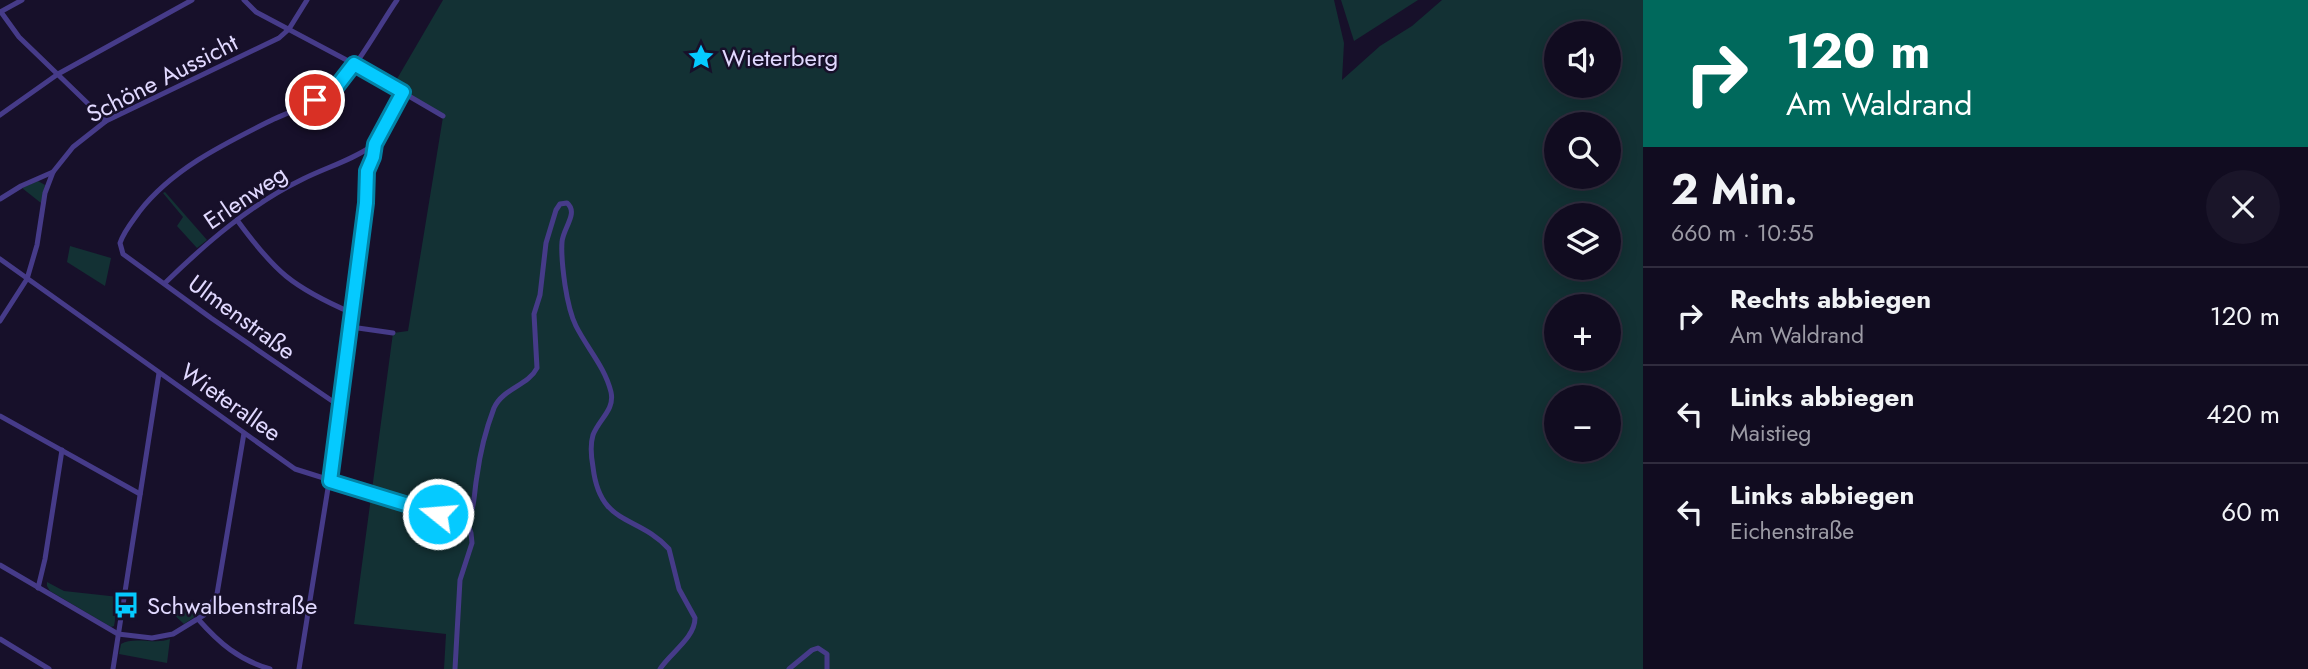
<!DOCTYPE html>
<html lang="de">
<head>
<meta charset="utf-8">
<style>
	body { margin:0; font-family:Jost,sans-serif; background:#1a1529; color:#f1f3f6; height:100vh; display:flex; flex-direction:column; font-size:26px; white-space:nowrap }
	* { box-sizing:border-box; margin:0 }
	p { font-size:23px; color:#9c9ba5 }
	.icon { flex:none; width:38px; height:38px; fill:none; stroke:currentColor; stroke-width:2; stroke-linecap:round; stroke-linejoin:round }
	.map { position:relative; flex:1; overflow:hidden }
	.panel { display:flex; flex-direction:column; background:#110c20; width:665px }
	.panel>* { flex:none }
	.hud { background:#00695c; color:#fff; overflow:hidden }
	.controls { position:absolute; left:1544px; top:21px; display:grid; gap:14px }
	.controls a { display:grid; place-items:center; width:77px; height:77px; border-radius:50%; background:#110c20; box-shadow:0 4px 18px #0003,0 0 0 2px #302c3e; font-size:35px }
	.pin { position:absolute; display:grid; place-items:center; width:60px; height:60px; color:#fff; margin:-30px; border:4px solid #fff; border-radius:50%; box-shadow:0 2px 7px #0007 }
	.me { position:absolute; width:77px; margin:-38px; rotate:287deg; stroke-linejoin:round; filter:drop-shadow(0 0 5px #0008) }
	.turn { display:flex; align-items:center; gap:24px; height:147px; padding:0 28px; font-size:32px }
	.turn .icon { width:91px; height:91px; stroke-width:2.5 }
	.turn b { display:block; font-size:49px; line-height:60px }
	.round { display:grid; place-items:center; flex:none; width:74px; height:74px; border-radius:37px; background:#1a1529 }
	.summary { display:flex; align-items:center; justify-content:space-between; height:119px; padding:0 28px }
	h1 { font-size:42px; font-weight:700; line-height:52px }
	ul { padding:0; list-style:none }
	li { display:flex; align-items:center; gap:21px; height:98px; padding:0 28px; border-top:2px solid #302c3e }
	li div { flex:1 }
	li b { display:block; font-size:26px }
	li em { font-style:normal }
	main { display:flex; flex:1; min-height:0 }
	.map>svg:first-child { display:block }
	.green { fill:#133134; fill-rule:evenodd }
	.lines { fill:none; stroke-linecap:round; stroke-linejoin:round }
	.minor { stroke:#463b89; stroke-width:5 }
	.route-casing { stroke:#0383a6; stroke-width:18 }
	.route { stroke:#05caff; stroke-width:12 }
	.labels { text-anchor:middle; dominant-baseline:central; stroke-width:5; stroke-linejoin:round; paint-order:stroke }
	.poi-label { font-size:24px; fill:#e1d9ff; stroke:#17102a; text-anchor:start }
	.street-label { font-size:24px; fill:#e1d9ff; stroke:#17102a }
</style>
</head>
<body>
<main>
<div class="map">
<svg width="1643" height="669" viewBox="0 0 1643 669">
	<rect width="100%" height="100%" fill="#17102a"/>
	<g class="green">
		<path d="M443,0H1334L1344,43L1342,80L1380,46L1412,26L1442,0H1643V669H444L446,634L354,624L393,333L408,331L443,117L403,92L394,84ZM1556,33H1608V86H1556ZM1556,124H1608V177H1556ZM1556,215H1608V268H1556ZM1556,306H1608V359H1556ZM1556,397H1608V450H1556Z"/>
		<polygon points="1341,0 1418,0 1354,41"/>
		<polygon points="38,181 45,185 41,203 22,188"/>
		<polygon points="165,192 207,240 197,248 177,226 183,217 163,193"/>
		<polygon points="70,246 111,258 105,286 67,262"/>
		<polygon points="47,582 64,591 119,597 114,626 111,627 50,591 47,586"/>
		<polygon points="172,604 210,604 199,614 184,624 169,610"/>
		<path d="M170,639L167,663L119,654L121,644C134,636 155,645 170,639Z"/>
	</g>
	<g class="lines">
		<g class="minor">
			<polyline points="244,0 256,12 354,64 443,116"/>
			<polyline points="0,12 22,0"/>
			<polyline points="1,12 19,37 106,121"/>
			<polyline points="0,115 58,74 192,0"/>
			<polyline points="0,199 21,186 53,172"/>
			<path d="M237,220C275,272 292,287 352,313"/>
			<polyline points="0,259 295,469 467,523"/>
			<path d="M165,283C206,243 251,204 303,179C327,167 353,160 375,144"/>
			<polyline points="0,321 27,279 37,245 45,193 53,172 73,147 106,121 279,38 289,29 307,0"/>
			<polyline points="351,327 393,333"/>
			<path d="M341,407L211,318L123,254L120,243C124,231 132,222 139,212C173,168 226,143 274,119C295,110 317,101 335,87C356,70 381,23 397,0"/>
			<polyline points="0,416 140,494"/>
			<path d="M467,523C475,508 474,492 477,476C480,453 486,429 494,408C503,388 528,386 537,368L534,314L540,295L546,243L556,210L560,204L567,203C579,213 563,228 562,242C561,255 563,271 565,285C567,298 570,314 576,326C587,348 605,367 611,392C615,410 599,419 593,435C590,445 591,456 593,467C600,527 637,514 669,549L679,589L695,618C695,638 670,653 660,669"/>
			<polyline points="0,565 118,634 152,638 173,634 204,615 217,594 244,433"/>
			<polyline points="38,588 45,559 62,450"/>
			<path d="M198,619C219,643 239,660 270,669"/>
			<polyline points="0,639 49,669"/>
			<polyline points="113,669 159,373"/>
			<polyline points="299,669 341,407 366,203 367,171 375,144 403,92"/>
			<polyline points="455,669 460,580 472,543 471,533 467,523"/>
			<polyline points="789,669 812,650 818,648 827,654 827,669"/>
		</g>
	</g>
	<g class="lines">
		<g class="route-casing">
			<polyline id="route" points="315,100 337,86 354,64 403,92 375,144 373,157 367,171 366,203 330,481 438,514"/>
		</g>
		<use href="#route" class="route"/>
	</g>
	<defs>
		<g id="sight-bare" transform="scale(2.1)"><path d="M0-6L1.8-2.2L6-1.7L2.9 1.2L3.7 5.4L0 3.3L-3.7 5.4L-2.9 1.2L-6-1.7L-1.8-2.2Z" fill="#05caff" stroke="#17102a" stroke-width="2.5" paint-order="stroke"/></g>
		<g id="bus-bare" transform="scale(2.1)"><path d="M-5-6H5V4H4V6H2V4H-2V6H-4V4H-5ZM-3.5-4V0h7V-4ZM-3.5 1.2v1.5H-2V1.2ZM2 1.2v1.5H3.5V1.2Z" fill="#05caff" stroke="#17102a" stroke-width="2.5" paint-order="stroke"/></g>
	</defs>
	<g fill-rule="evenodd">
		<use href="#sight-bare" x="701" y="57"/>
		<use href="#bus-bare" x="126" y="605"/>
	</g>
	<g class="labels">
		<g class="poi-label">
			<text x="722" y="57">Wieterberg</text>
			<text x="147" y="605">Schwalbenstraße</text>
		</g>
		<g class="street-label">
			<text transform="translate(162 78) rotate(-27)">Schöne Aussicht</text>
			<text transform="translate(245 197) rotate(-34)">Erlenweg</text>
			<text transform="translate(242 317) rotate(36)">Ulmenstraße</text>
			<text transform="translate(231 402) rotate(35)">Wieterallee</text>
		</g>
	</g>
</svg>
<div class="controls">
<a><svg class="icon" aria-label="sound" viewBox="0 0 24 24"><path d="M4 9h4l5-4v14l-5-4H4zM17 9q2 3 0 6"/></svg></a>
<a><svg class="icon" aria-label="search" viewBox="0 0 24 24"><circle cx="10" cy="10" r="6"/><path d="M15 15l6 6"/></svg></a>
<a><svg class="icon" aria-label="layers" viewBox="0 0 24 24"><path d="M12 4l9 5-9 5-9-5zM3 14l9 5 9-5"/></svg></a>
<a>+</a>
<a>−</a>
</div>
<div class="pin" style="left:315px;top:100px;background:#d93025"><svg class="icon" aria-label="arrive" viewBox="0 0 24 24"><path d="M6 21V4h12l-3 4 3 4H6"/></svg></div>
<svg class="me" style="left:438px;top:514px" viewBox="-20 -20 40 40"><circle r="17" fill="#05caff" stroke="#fff" stroke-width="3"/><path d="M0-11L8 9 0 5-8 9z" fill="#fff"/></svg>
</div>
<section class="panel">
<div class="hud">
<div class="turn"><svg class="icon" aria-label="right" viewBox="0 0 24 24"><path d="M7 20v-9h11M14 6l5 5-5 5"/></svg><div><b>120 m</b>Am Waldrand</div></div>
</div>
<div class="summary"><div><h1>2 Min.</h1><p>660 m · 10:55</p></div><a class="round"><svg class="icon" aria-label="close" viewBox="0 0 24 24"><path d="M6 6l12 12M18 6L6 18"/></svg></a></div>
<ul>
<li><svg class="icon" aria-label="right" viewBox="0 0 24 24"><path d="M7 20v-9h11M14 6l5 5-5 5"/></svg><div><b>Rechts abbiegen</b><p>Am Waldrand</p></div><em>120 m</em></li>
<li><svg class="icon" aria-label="left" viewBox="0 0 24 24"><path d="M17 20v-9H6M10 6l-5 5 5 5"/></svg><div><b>Links abbiegen</b><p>Maistieg</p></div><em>420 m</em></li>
<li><svg class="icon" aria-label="left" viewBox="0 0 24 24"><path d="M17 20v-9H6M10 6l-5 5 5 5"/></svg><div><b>Links abbiegen</b><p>Eichenstraße</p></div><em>60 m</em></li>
</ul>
</section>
</main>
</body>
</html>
